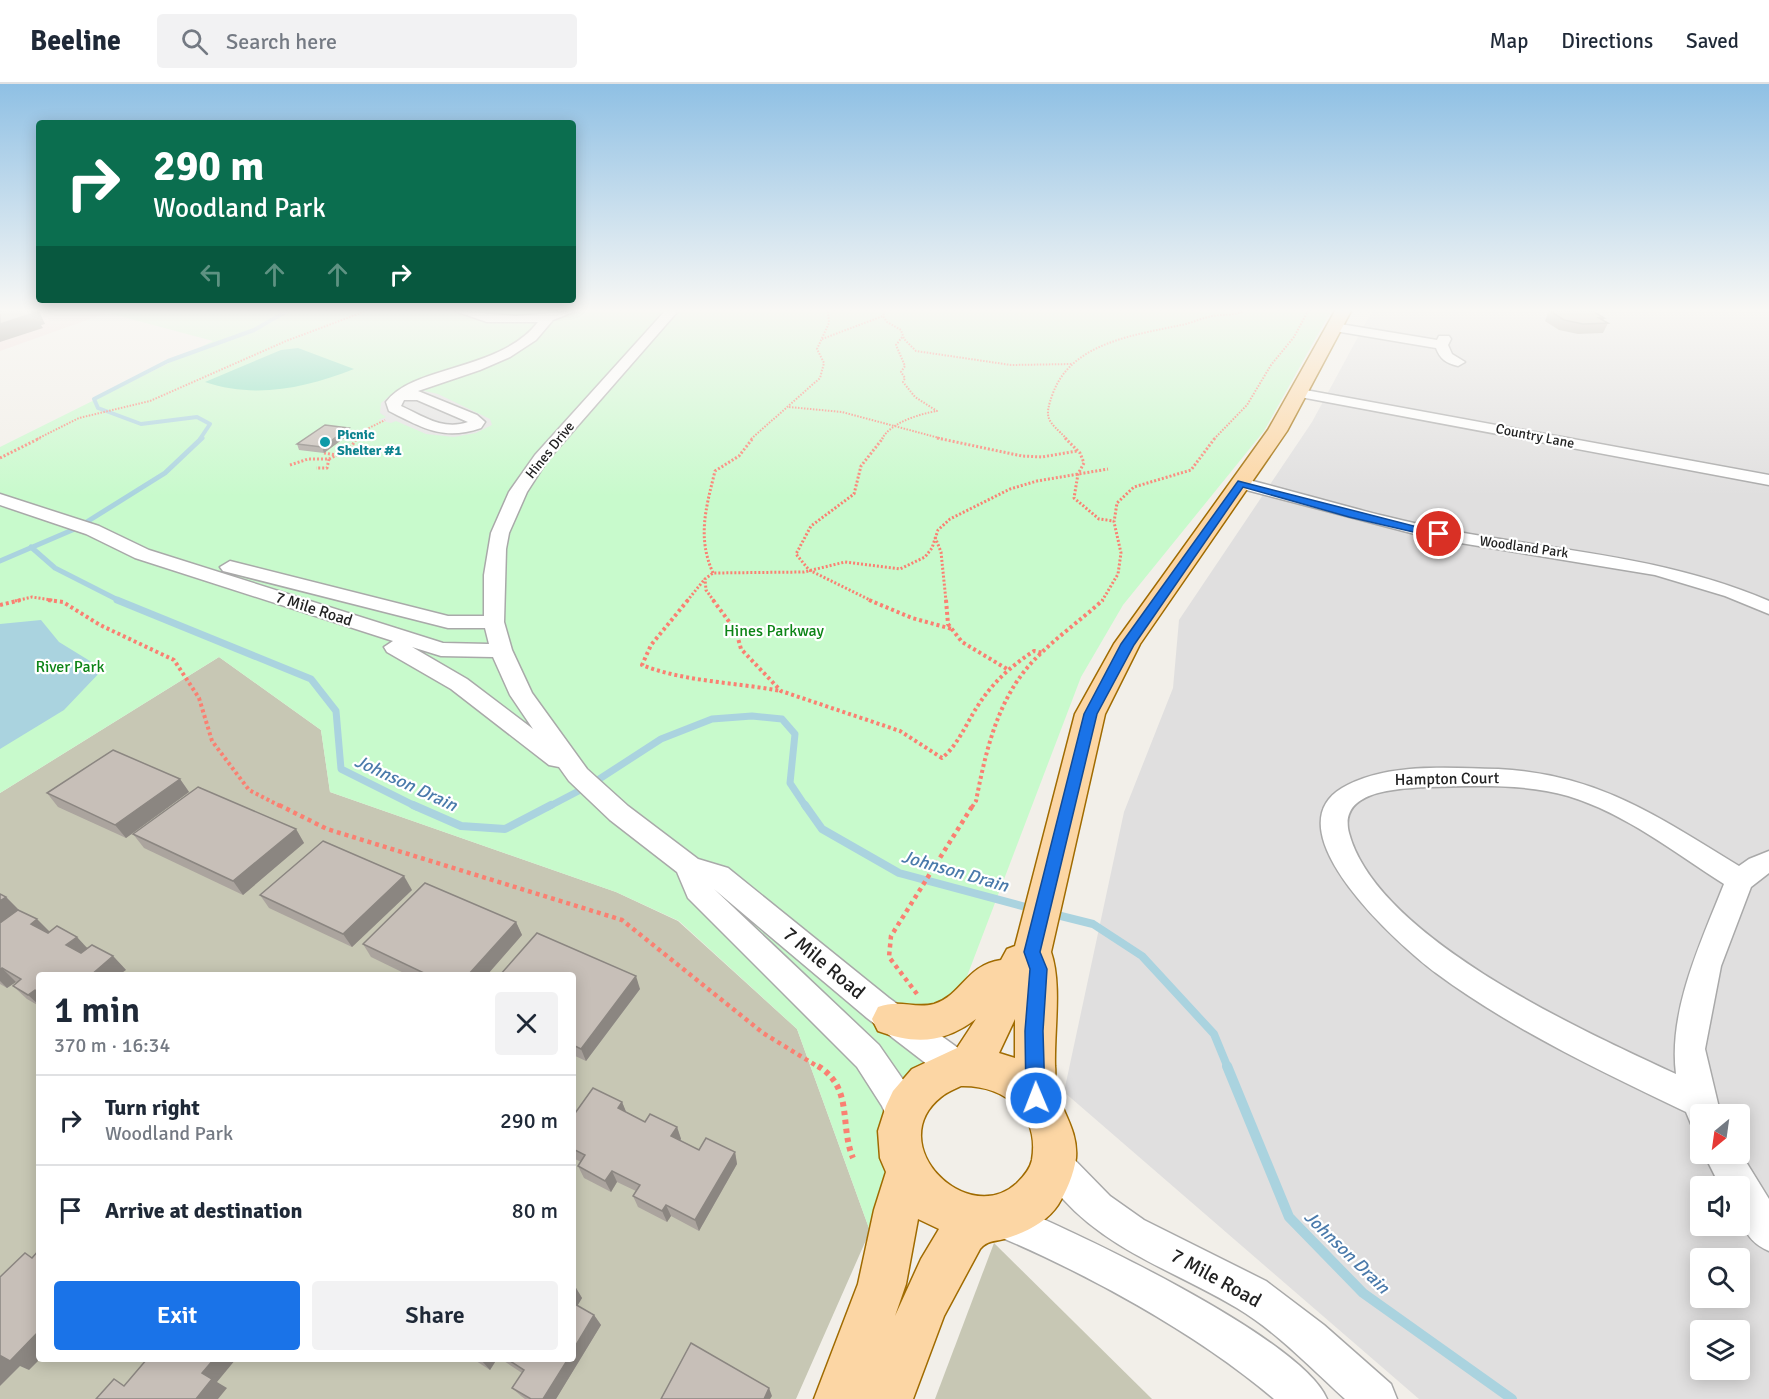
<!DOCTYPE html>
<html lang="en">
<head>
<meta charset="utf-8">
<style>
	body { margin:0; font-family:Signika,sans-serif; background:#f2f2f3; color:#1f2937; height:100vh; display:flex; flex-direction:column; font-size:22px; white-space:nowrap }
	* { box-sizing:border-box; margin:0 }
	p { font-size:20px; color:#747a83 }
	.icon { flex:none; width:33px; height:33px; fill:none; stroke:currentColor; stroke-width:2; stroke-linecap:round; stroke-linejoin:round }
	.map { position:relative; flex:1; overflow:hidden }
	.drawer { position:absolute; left:36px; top:888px; width:540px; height:390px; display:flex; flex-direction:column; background:#fff; border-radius:6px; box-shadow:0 3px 15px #0003 }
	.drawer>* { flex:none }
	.guide { position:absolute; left:36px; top:36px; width:540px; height:183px; border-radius:6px; box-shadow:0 3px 15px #0003; background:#0b6e4f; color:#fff; overflow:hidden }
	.needle { width:39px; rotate:209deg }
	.tools { position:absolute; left:1690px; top:1020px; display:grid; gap:12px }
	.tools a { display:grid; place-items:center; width:60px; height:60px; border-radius:6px; background:#fff; box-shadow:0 3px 15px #0003; font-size:30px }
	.pin { position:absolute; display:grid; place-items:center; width:51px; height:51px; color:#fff; margin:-26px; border:3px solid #fff; border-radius:50%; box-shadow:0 2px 6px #0007 }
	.me { position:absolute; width:66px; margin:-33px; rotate:359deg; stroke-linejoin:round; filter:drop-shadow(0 0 4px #0008) }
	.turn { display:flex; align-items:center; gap:21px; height:126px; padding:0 18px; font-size:27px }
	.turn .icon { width:78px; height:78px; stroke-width:2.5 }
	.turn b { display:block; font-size:42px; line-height:51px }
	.lanes { display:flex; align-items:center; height:57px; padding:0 18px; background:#0003; justify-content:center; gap:30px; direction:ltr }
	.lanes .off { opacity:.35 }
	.round { display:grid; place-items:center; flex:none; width:63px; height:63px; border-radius:6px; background:#f2f2f3 }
	.summary { display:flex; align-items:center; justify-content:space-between; height:102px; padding:0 18px }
	h1 { font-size:36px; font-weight:600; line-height:45px }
	.primary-button { display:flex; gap:12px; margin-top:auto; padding:12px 18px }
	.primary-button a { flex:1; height:69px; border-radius:6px; background:#1a73e8; color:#fff; font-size:24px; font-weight:600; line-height:69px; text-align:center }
	.primary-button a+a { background:#f2f2f3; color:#1f2937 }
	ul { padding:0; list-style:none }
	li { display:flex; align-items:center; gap:18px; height:90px; padding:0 18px; border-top:2px solid #e0e1e3 }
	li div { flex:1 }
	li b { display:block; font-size:22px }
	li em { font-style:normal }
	header { display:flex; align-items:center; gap:36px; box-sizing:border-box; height:84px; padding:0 30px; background:#fff; border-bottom:2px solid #e0e1e3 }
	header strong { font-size:28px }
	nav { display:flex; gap:33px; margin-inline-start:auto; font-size:21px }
	.search { width:420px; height:54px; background:#f2f2f3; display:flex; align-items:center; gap:15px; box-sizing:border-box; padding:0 21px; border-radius:6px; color:#747a83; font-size:22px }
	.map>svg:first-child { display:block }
	.residential { fill:#e0dfdf; fill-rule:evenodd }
	.commercial { fill:#f2dad9 }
	.construction { fill:#c7c7b4; fill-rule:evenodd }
	.park { fill:#c8facc }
	.pitch { fill:#88e0be }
	.parking { fill:#e2e2e2 }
	.water { fill:#aad3df }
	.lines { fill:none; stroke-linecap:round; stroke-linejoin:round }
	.stream-far4 { stroke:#aad3df; stroke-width:4 }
	.stream-far3 { stroke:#aad3df; stroke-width:5 }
	.stream-far2 { stroke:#aad3df; stroke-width:7 }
	.stream-far1 { stroke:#aad3df; stroke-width:8 }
	.stream { stroke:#aad3df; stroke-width:10 }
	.minor-casing { stroke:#a9a9a9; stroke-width:3 }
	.major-casing { stroke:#a06b00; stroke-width:3 }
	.path-far4 { stroke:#fa8072; stroke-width:2; stroke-dasharray:1.5 1.5; stroke-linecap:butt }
	.path-far3 { stroke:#fa8072; stroke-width:3; stroke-dasharray:2 2; stroke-linecap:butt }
	.path-far2 { stroke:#fa8072; stroke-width:4; stroke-dasharray:3 3; stroke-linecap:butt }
	.path-far1 { stroke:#fa8072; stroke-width:4.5; stroke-dasharray:4 4; stroke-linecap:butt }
	.path { stroke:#fa8072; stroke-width:6; stroke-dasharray:4.5 4.5; stroke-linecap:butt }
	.minor { fill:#fff; fill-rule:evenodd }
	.major { fill:#fcd6a4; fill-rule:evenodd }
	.wall { fill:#aba49e }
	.shaded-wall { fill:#8b8681 }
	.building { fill:#c7bfb8; stroke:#8b8681; stroke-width:1.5 }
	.route { fill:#1a73e8; stroke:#114b97; stroke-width:1.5 }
	.culture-dot { fill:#0f9aa8; stroke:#fff; stroke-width:2 }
	.labels { text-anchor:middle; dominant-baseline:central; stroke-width:4.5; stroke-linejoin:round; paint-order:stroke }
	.far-culture-label { font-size:14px; font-weight:bold; fill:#0d838f; stroke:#fff; text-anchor:start }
	.far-street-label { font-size:14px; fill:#222; stroke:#fff }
	.street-label { font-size:16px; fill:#222; stroke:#fff }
	.park-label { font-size:16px; fill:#0c8416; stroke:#fff }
	.water-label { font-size:18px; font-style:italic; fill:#4a7aab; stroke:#fff }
	.near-street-label { font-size:20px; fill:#222; stroke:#fff }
</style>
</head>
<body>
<header>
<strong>Beeline</strong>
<div class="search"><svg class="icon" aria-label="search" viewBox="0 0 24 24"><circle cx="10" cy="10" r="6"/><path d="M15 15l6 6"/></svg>Search here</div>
<nav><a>Map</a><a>Directions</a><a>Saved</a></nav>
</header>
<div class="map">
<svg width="1769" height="1315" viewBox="0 0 1769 1315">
	<rect width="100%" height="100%" fill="#f2efe9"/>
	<path class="residential" d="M1372,227H1769V1315H1419L1064,1008L1124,728L1173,604L1179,536L1312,338ZM1701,1030H1740V1070H1701ZM1701,1102H1740V1142H1701ZM1701,1174H1740V1214H1701ZM1701,1246H1740V1286H1701Z"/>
	<polygon class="commercial" points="101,227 107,229 0,267 0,228"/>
	<g class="construction">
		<path d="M219,573L321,646L330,708L616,808L678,837L797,945L870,1147L796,1315H0V709ZM39,891H573V1275H39Z"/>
		<polygon points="994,1159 1152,1315 935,1315"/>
	</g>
	<polygon class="park" points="101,227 1331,227 1264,347 1123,521 1081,593 870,1147 797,945 679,837 616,808 330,708 321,646 219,573 0,709 0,363 213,257"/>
	<path class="pitch" d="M298,264L354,285C306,304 255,315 205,298L281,266Z"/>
	<polygon class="parking" points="425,307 438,310 490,335 492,341 476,349 454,353 426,350 396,337 391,339 378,336 386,333 380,329 381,319 393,309"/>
	<polygon class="water" points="41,536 59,558 103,585 64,626 0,665 0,540"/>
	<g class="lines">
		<polyline class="stream-far4" points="200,355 210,340 197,333 141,340 98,324 94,315 168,277 254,246 287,227"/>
		<g class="stream-far3">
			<polyline points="31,463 55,484 120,517"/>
			<polyline points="0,477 77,444 165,389 202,354"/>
		</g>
		<g class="stream-far2">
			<polyline points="117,516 311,595 336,627 341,685 417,723"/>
			<polyline points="548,723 590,701 661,655 712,635 752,632 782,635 795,650 790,699 806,723"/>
		</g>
		<g class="stream-far1">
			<polyline points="413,721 461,742 505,745 551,721"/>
			<polyline points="805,721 822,745 899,789 1033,825"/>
			<polyline points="1053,830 1093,840 1142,872 1214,950 1228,984"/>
		</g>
		<polyline class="stream" points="1227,982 1289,1133 1363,1209 1512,1315"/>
		<g class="minor-casing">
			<g id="minor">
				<path d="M455,227L516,232L576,227L553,236L536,256L510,273L480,286L418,307L477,331L485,338L481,344C443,357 423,344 389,327L386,318C413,281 501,287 538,238H487ZM404,316H417L468,338C443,347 423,332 401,322Z"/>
				<path d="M665,227H678L547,377L527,408L509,449L506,465L504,538L512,566L532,609L587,685L628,722L698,775L728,784L889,914L969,972L973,983L969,994L957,998L945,994L867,934L714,805L879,961L906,1000L920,1030L915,1042L903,1046L891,1042L882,1022L857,983L688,814L677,788L610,736L569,697L559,683L549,681L451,605L387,568L384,563L393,557L135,474L86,450L0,421V410L99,442L149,466L443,559L489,560L485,544H448L223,487L220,483L230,477L448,532H484V491L491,449L509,408L535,371ZM412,563L441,572L493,573L510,611L533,645L467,595Z"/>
				<path d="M1334,239L1437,256L1439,252H1449L1451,255L1448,261L1452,270L1465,278L1458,282C1446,279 1440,275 1436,264L1329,246L1328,243Z"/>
				<polygon points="1300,305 1769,391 1769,401 1295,312 1293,309"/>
				<path d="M1241,394C1313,412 1384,435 1458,448C1563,467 1669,474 1769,517V530L1725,512L1655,491L1430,454L1235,403L1232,399L1235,395Z"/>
				<path d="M1498,685C1598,690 1657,732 1739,782L1749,775L1769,767V789L1751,803L1721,882L1705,965L1720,1028L1719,1030H1701V1044L1691,1040L1686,1028C1601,987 1513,946 1436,889C1401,863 1270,747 1342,704C1386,678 1449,684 1498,685ZM1426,703C1473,702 1523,699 1568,712C1625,729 1675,769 1724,800C1701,858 1668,927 1676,990C1583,947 1377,854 1349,749C1338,706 1398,705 1426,703Z"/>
				<path d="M1054,1061L1066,1067L1110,1112L1144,1136L1266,1197L1324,1241L1391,1300L1397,1315H1345C1311,1284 1277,1248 1237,1224C1177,1188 1111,1168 1063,1115C1053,1104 1043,1094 1036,1079L1042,1067Z"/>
				<path d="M1740,1068L1769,1115V1167C1739,1154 1740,1131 1740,1102H1720L1704,1070Z"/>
				<path d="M999,1116C1066,1143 1301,1253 1327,1315H1274C1197,1249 1081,1186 986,1147L981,1134L986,1121Z"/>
			</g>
		</g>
		<g class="major-casing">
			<path id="major" d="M1335,227H1351L1287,347L1140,560L1105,630L1051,868C1062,900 1054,946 1055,982C1056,990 1054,1002 1057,1009C1065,1032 1078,1049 1076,1074C1074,1090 1066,1108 1058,1121C1046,1139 1024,1149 1004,1155C993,1158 988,1156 980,1165L944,1232L913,1315H814L858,1200L874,1126L886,1088L880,1074L878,1047L886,1022L893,1007L912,985L957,964L976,935C944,959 916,961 878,947L872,935L878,923C900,915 914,925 934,920C961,912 966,881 1001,876L1007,865L1015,862L1075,630L1114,560L1268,346ZM1015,935V974L999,969ZM961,1002C1004,1001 1040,1029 1032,1076C1030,1085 1024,1092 1017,1099C967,1145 882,1060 941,1013C947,1008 955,1005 961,1002ZM918,1135L939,1145L921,1175L895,1232L906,1200Z"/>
		</g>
		<g class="path-far4">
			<polyline points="885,227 883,232 887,238 901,246 904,255 916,267 1011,281 1072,280"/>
			<polyline points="822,255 883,232"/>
			<polyline points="789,323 842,328 943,355"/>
			<polyline points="351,349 357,350"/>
			<polyline points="37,355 79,334 150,317 286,257 366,227"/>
			<polyline points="356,355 357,350 385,336"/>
			<polyline points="751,355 820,294 824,279 817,265 829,239 828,227"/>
			<path d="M882,355C890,339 919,330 937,327L915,313L903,298L905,294L901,288L905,282L896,261L903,252"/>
			<path d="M1067,355C1048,336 1043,336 1053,309C1072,258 1136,251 1181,241C1192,239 1202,234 1212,232C1224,230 1233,232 1244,227"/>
			<polyline points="1214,355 1247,321 1271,281 1294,253 1308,227"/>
		</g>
		<g class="path-far3">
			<polyline points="937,354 1022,372 1042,373 1077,367"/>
			<polyline points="1065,354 1080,369 1084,379 1078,390 1074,414 1099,435 1114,437"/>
			<polyline points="324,369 337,371"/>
			<polyline points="0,374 40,354"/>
			<polyline points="329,375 351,363 357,354"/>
			<polyline points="290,381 308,375 329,375 327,384 316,384"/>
			<polyline points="935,453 941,468 946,517"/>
			<path d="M713,489C697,453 706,424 715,387L739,372L753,354"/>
			<polyline points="15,517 32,513 58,517"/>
			<polyline points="687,517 704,496"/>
			<polyline points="714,517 706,506 705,495 713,489 804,488 845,478 900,485 925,473 932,464 938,446 950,435 1010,405 1037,397 1108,385"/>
			<polyline points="872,517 809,486 796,470 811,442 854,410 861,382 883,354"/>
			<polyline points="1102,517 1118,490 1121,469 1114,438 1117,419 1134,403 1191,386 1215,354"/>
		</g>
		<g class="path-far2">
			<polyline points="48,516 63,518 100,541 174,576 199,614 212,657 249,706 282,723"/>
			<path d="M688,516L651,561L642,581C685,598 735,598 780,607"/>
			<path d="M713,516L736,547L741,565L781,607L900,647L942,674C958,661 966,640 977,623C992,599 1011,582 1034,567L1044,569"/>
			<polyline points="869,516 912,534 952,545"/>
			<polyline points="946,516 948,540 962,558 1007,585"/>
			<polyline points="0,521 21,516"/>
			<path d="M972,723L976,717C985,671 996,621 1027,584C1047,560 1080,537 1103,516"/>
		</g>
		<g class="path-far1">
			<polyline points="279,721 327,745 622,836 763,949 820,984"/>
			<polyline points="917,910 889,873 891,852 973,721"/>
		</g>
		<path class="path" d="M818,982C854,1004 839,1041 853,1074"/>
		<use href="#minor" class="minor"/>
		<use href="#major" class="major"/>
	</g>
	<g class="wall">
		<polygon points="1549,227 1593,227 1604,234 1603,237 1608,239 1603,249 1578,250 1559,246 1545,237"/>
		<polygon points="349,344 351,349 324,369 299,366 297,360"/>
		<polygon points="180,695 189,708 126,754 58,723 47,709"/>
		<polygon points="296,745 304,759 243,811 144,764 133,750"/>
		<polygon points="412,806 352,863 269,824 260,811"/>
		<polygon points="0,810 6,813 18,826 50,848 88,864 113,872 126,886 39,891 39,922 27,915 13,902 17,898 16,898 7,904 0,900"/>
		<polygon points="516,838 522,851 487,891 408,891 371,873 363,860"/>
		<polygon points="573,891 640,905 586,977 573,971"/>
		<polygon points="622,1018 626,1028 645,1038 677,1043 681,1055 680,1056 699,1066 735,1068 737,1080 699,1147 671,1132 667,1138 638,1123 633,1112 636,1107 617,1098 611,1108 584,1094 578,1082 581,1078 573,1074 573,1032"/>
		<polygon points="576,1204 582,1214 577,1221 594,1231 601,1241 556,1315 525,1315 521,1312 512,1304 522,1289 501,1275 573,1275"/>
		<polygon points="473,1275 497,1275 490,1286"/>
	</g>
	<g class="shaded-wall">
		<polygon points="28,227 39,227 45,240 41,241 43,244 0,258 0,240"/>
		<polygon points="349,344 351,349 324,369 322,363"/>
		<polygon points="180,695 189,708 126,754 115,741"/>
		<polygon points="296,745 304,759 243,811 233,797"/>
		<polygon points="404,792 412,806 352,863 343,850"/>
		<polygon points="6,813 19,826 0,840 0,817"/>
		<polygon points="37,835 51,849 45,853 31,840"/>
		<polygon points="516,838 522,851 487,891 468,891"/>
		<polygon points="77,853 89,866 79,874 66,861"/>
		<polygon points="113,872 126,886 119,891 91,891"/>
		<polygon points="2,884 16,898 7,904 0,897 0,886"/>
		<polygon points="636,892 640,905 586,977 581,965"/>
		<polygon points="35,906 39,909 39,921 28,911"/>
		<polygon points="622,1018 627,1030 618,1024"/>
		<polygon points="677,1043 681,1055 675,1064 671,1052"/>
		<polygon points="735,1068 737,1080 699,1147 695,1136"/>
		<polygon points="612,1087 617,1098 611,1108 605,1097"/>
		<polygon points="666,1121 671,1132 667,1138 662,1127"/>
		<polygon points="576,1204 582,1214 575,1226 573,1224 573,1208"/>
		<polygon points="594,1231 601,1241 556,1315 543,1315 568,1275 573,1275 573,1266"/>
		<polygon points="39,1247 40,1275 29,1286 20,1282 0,1302 0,1273"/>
		<polygon points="214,1275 236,1275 217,1298 227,1304 218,1315 196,1315 202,1289"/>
		<polygon points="483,1275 497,1275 490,1286 482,1277"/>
		<polygon points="769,1304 772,1312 770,1315 764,1315"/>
	</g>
	<g class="building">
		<polygon points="0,227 28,227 34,229 0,240"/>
		<polygon points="1550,227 1593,227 1604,234 1599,234 1608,239 1583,240 1564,236"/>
		<polygon points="325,341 349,344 322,363 297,360"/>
		<polygon points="113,666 180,695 115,741 47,709"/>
		<polygon points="198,703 296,745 233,797 133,750"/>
		<polygon points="323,757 404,792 343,850 260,811"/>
		<polygon points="425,799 516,838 468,891 428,891 363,860"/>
		<polygon points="0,810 6,813 0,817"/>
		<polygon points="18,826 37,835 31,840 48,849 57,842 77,853 66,861 81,869 92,861 113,872 91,891 39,891 39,908 35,906 28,911 13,902 21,895 2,884 0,886 0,839"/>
		<polygon points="537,849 636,892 581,965 573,961 573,891 500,891"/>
		<polygon points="593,1004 622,1018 618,1024 645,1038 650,1030 677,1043 671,1052 699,1066 706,1054 735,1068 695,1136 666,1121 662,1127 633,1112 640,1101 612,1087 605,1097 578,1082 585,1071 573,1065 573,1032"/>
		<polygon points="39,1166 39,1234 37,1237 39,1239 39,1247 10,1277 1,1272 0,1273 0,1193 25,1169 32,1174"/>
		<polygon points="573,1219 594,1231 573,1266"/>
		<polygon points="691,1259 769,1304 764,1315 661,1315"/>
		<polygon points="147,1275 214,1275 202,1289 212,1295 196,1315 96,1315 114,1295 124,1302"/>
		<polygon points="507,1275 568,1275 543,1315 531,1315 512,1304 524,1286"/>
	</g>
	<linearGradient id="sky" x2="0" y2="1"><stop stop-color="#8fc0e4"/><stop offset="0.55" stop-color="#f9f8f5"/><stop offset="1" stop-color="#f9f8f5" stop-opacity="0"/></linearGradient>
	<rect width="1769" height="412" fill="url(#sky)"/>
	<polygon class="route" points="1238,397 1445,450 1439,454 1349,433 1243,403 1134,561 1097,630 1040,868 1047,885 1043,947 1045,1014 1043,1020 1036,1023 1029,1020 1026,1014 1025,947 1030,885 1024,868 1084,630 1121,560"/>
	<circle class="culture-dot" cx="325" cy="358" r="6"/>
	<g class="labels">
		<g class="far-culture-label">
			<text x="337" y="350">Picnic<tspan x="337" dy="16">Shelter #1</tspan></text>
		</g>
		<g class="far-street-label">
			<text transform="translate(1535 352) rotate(11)">Country Lane</text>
			<text transform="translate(550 366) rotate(-51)">Hines Drive</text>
			<text transform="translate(1524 463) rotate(8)">Woodland Park</text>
		</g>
		<g class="street-label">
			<text transform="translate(314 525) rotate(18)">7 Mile Road</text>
			<text transform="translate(1447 695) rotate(-1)">Hampton Court</text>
		</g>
		<g class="park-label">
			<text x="774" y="547">Hines Parkway</text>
			<text x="70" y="583">River Park</text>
		</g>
		<g class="water-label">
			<text transform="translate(406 699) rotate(25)">Johnson Drain</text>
			<text transform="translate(955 787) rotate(16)">Johnson Drain</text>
			<text transform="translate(1347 1168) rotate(44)">Johnson Drain</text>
		</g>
		<g class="near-street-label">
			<text transform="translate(824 879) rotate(40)">7 Mile Road</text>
			<text transform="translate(1216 1194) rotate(29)">7 Mile Road</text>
		</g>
	</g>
</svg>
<div class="tools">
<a><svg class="needle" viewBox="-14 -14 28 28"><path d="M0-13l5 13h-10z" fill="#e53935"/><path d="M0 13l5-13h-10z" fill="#747a83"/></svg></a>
<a><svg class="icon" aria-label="sound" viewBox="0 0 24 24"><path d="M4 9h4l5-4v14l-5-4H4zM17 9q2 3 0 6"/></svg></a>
<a><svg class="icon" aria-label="search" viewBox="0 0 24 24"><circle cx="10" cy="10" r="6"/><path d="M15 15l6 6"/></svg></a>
<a><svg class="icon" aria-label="layers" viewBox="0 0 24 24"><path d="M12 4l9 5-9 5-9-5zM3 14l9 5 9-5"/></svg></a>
</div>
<div class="pin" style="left:1439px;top:450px;background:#d93025"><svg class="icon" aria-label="arrive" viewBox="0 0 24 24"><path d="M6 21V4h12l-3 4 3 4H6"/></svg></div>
<svg class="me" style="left:1036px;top:1014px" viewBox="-20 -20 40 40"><circle r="17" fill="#1a73e8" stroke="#fff" stroke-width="3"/><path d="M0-11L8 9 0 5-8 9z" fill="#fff"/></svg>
<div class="guide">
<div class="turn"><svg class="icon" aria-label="right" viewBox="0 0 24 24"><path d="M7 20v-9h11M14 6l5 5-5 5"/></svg><div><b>290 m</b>Woodland Park</div></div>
<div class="lanes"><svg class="icon off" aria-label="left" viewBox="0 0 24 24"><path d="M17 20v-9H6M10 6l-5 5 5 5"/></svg><svg class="icon off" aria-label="ahead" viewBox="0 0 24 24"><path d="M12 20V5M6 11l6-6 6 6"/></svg><svg class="icon off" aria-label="ahead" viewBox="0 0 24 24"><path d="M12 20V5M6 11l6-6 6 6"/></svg><svg class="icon" aria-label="right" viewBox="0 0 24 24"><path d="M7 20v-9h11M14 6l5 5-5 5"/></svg></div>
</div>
<section class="drawer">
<div class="summary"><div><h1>1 min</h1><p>370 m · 16:34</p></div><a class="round"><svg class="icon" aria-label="close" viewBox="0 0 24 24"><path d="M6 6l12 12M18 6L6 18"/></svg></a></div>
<ul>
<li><svg class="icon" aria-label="right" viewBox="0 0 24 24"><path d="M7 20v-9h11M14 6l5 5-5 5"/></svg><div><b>Turn right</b><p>Woodland Park</p></div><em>290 m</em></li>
<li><svg class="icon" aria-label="arrive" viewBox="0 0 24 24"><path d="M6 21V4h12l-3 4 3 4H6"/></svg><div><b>Arrive at destination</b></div><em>80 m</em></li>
</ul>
<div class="primary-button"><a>Exit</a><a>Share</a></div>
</section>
</div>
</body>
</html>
